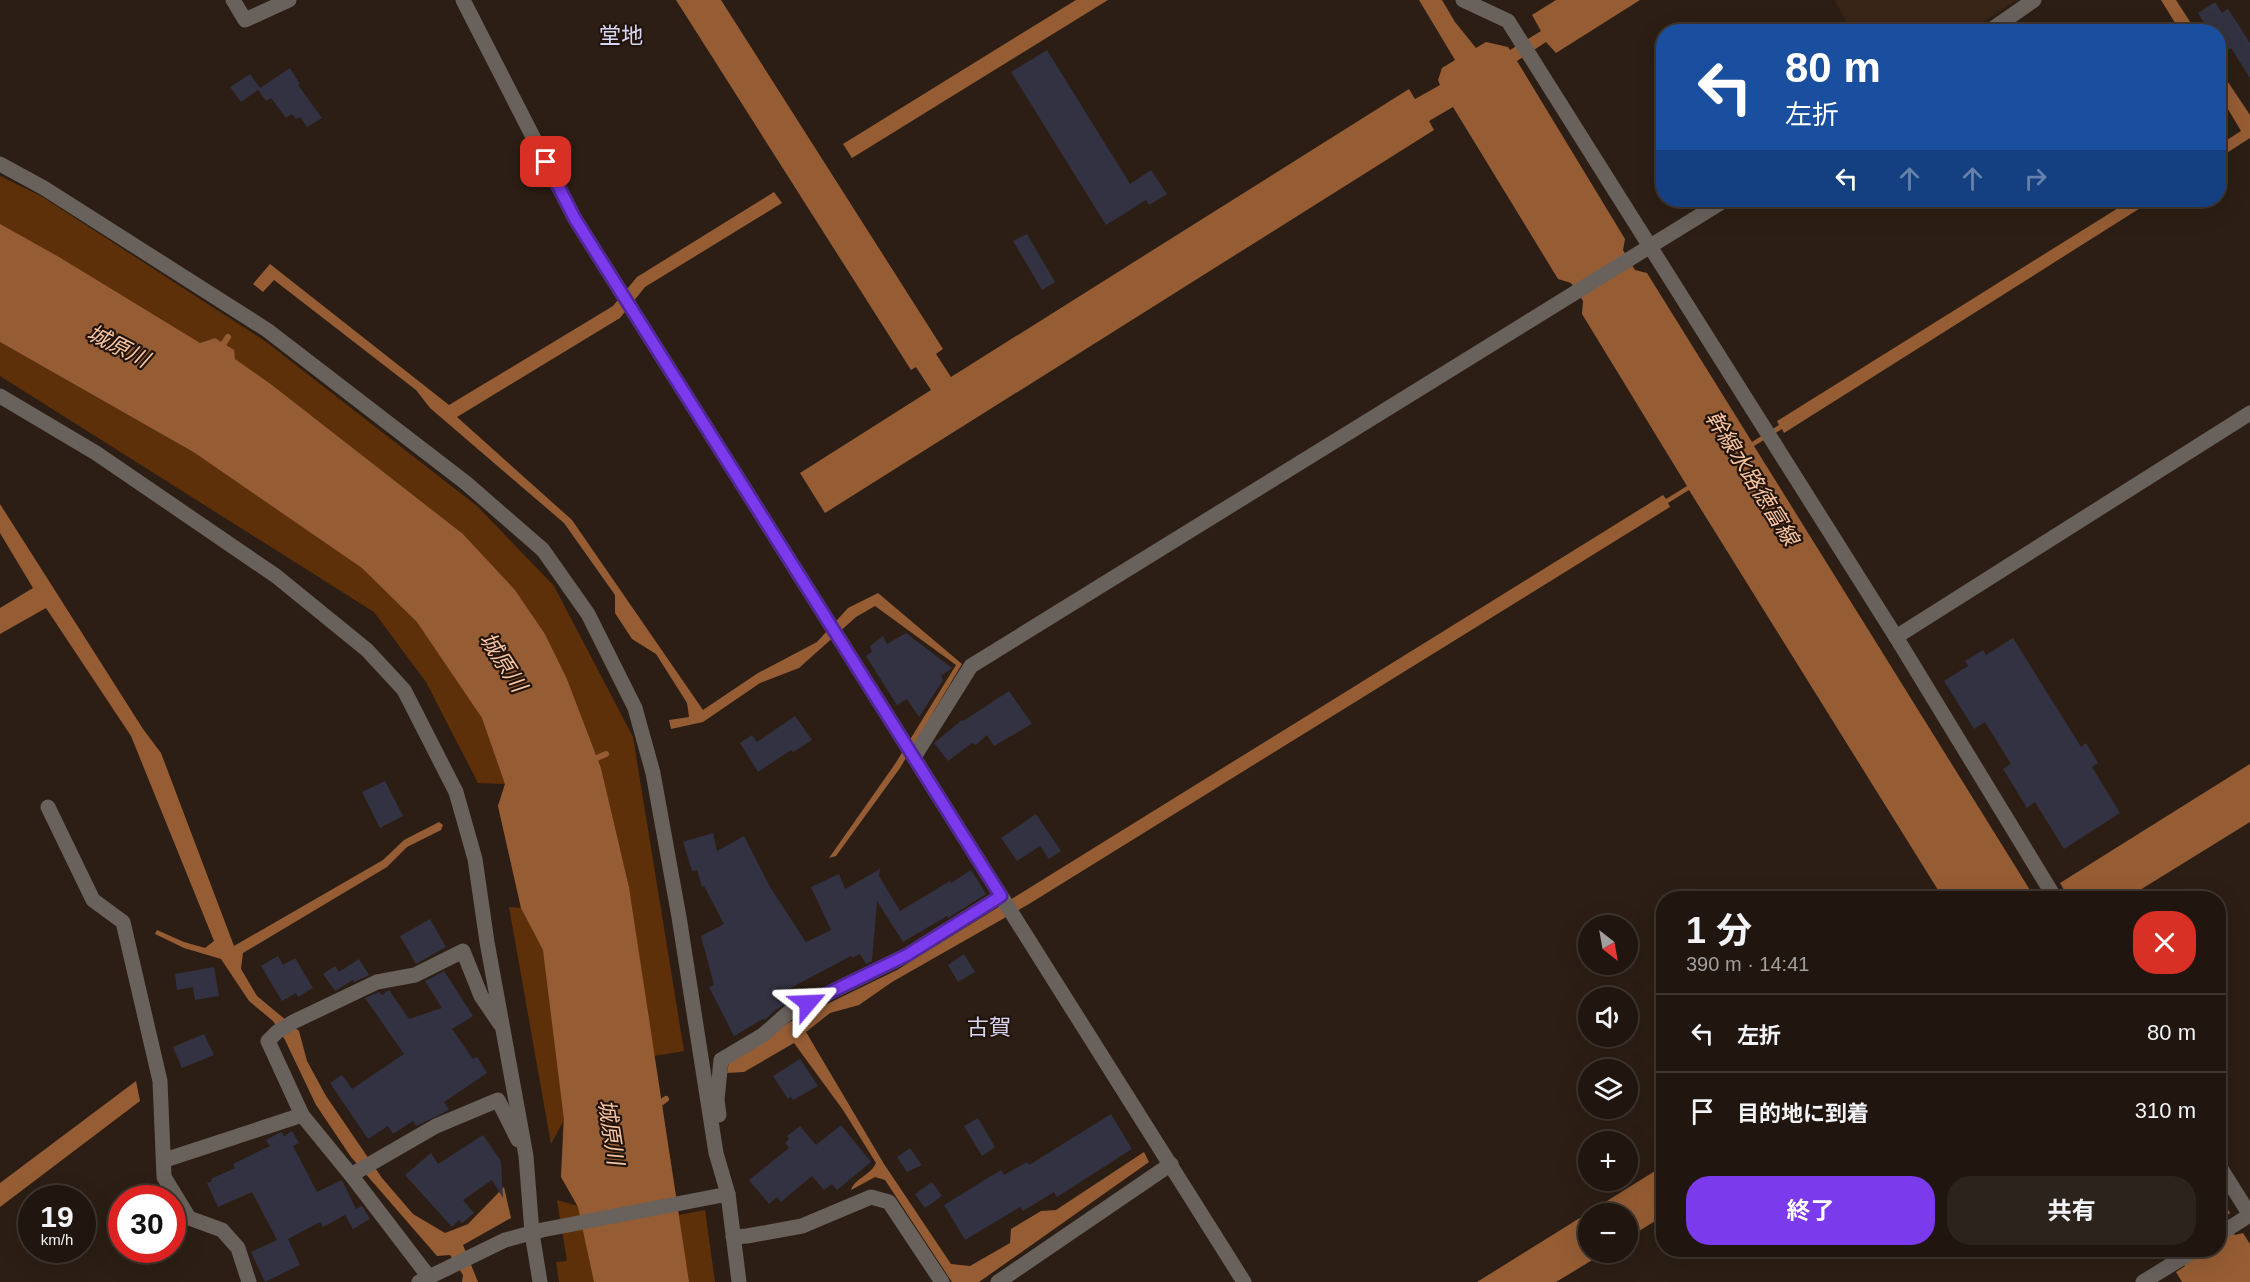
<!DOCTYPE html>
<html lang="ja">
<head>
<meta charset="utf-8">
<style>
	body { margin:0; font-family:Arial,"Noto Sans JP",sans-serif; background:#2d231d; color:#f1f3f6; height:100vh; display:flex; flex-direction:column; font-size:22px; white-space:nowrap }
	* { box-sizing:border-box; margin:0 }
	p { font-size:20px; color:#a29f9e }
	.icon { flex:none; width:33px; height:33px; fill:none; stroke:currentColor; stroke-width:2; stroke-linecap:round; stroke-linejoin:round }
	.map { position:relative; flex:1; overflow:hidden }
	.side { position:absolute; left:1656px; top:891px; width:570px; height:366px; display:flex; flex-direction:column; background:#21160f; border-radius:24px; box-shadow:0 6px 24px #0002,0 0 0 2px #3e352f }
	.side>* { flex:none }
	.top-card { position:absolute; left:1656px; top:24px; width:570px; height:183px; border-radius:24px; box-shadow:0 6px 24px #0002,0 0 0 2px #3e352f; background:#1a4fa0; color:#fff; overflow:hidden }
	.needle { width:39px; rotate:149deg }
	.tools { position:absolute; left:1578px; top:915px; display:grid; gap:12px }
	.tools a { display:grid; place-items:center; width:60px; height:60px; border-radius:50%; background:#21160f; box-shadow:0 6px 24px #0002,0 0 0 2px #3e352f; font-size:30px }
	.speed { position:absolute; left:18px; top:1185px; display:flex; gap:12px; font-size:30px; font-weight:700; text-align:center }
	.speed>* { display:grid; place-content:center; width:78px; height:78px; border-radius:50%; background:#21160f; box-shadow:0 6px 24px #0002,0 0 0 2px #3e352f; line-height:1 }
	.speed small { font-size:15px; font-weight:400 }
	.speed .limit { border:9px solid #d22; background:#fff; color:#111 }
	.pin { position:absolute; display:grid; place-items:center; width:51px; height:51px; color:#fff; margin:-26px; border-radius:12px; box-shadow:0 3px 9px #0006 }
	.me { position:absolute; width:66px; margin:-33px; rotate:64deg; stroke-linejoin:round; filter:drop-shadow(0 0 4px #0008) }
	.turn { display:flex; align-items:center; gap:21px; height:126px; padding:0 30px; font-size:27px }
	.turn .icon { width:78px; height:78px; stroke-width:2.5 }
	.turn b { display:block; font-size:42px; line-height:51px }
	.lanes { display:flex; align-items:center; height:57px; padding:0 30px; background:#0003; justify-content:center; gap:30px; direction:ltr }
	.lanes .off { opacity:.35 }
	.round { display:grid; place-items:center; flex:none; width:63px; height:63px; border-radius:24px; background:#2d231d }
	.headline { display:flex; align-items:center; justify-content:space-between; height:102px; padding:0 30px }
	h1 { font-size:36px; font-weight:700; line-height:45px }
	.button { display:flex; gap:12px; margin-top:auto; padding:12px 30px }
	.button a { flex:1; height:69px; border-radius:24px; background:#7c3aed; color:#fff; font-size:24px; font-weight:700; line-height:69px; text-align:center }
	.button a+a { background:#2d231d; color:#f1f3f6 }
	ul { padding:0; list-style:none }
	li { display:flex; align-items:center; gap:18px; height:78px; padding:0 30px; border-top:2px solid #3e352f }
	li div { flex:1 }
	li b { display:block; font-size:22px }
	li em { font-style:normal }
	.map>svg:first-child { display:block }
	.built { fill:#392518 }
	.green { fill:#5e300a }
	.water { fill:#965d34 }
	.lines { fill:none; stroke-linecap:round; stroke-linejoin:round }
	.stream { stroke:#965d34; stroke-width:6 }
	.building { fill:#323242 }
	.minor { stroke:#69615c; stroke-width:15 }
	.route-casing { stroke:#51269a; stroke-width:15 }
	.route { stroke:#7c3aed; stroke-width:10 }
	.labels { text-anchor:middle; dominant-baseline:central; stroke-width:4.5; stroke-linejoin:round; paint-order:stroke }
	.neighbourhood-label { font-size:22px; fill:#d7d7f4; stroke:#22140b }
	.water-label { font-size:22px; font-style:italic; fill:#f8c5a3; stroke:#22140b }
</style>
</head>
<body>
<div class="map">
<svg width="2250" height="1282" viewBox="0 0 2250 1282">
	<rect width="100%" height="100%" fill="#2c1e14"/>
	<polygon class="built" points="1834,0 2017,0 1969,31 1853,32"/>
	<g class="green">
		<polygon points="0,176 41,196 265,341 477,506 554,586 633,737 684,1051 654,1056 629,887 601,768 567,679 545,634 515,590 463,534 272,385 234,359 233,350 215,338 200,343 0,251"/>
		<polygon points="0,342 195,453 371,563 507,722 607,1282 559,1282 556,1262 567,1261 557,1200 578,1206 561,1177 563,1122 551,1144 509,907 521,908 498,806 505,784 478,783 426,682 374,612 0,376"/>
		<polygon points="669,1150 679,1215 705,1210 715,1282 680,1282"/>
	</g>
	<g class="water">
		<path d="M676,0H721L943,349L936,354L951,377L1409,89L1415,99L1440,85L1438,80L1442,68L1455,60L1419,0H1442L1455,22L1476,48L1486,42L1508,47L1510,50L1541,31L1532,15L1556,0H1640L1556,53L1546,42L1517,61L1625,239L1623,250L1635,270L1647,273L1752,442L1779,425L1777,421L2131,200H2153L1784,433L1782,429L1754,446L2035,898H1943L1689,490L1668,503L1670,507L1029,904L892,982L859,1005L830,1013L806,1032L884,1164L951,1264L970,1266L1010,1243L1011,1229L1041,1211L1056,1210L1144,1152L1149,1162L979,1282H952L885,1180L875,1177L851,1190C855,1178 870,1176 876,1163L843,1110L794,1043L744,1072L727,1073L729,1061L790,1022L897,970L1663,495L1666,499L1687,486L1582,314L1583,301L1571,283L1558,279L1453,107L1429,121L1434,130L825,513L800,473L931,390L916,367L911,370Z"/>
		<polygon points="1076,0 1108,0 852,158 843,144"/>
		<polygon points="2161,0 2176,0 2196,31 2180,31"/>
		<polygon points="2218,67 2250,115 2250,138 2219,158 2219,145 2241,131 2219,94"/>
		<polygon points="774,192 782,203 645,287 620,318 457,417 572,520 703,710 758,673 817,642 848,608 878,593 962,664 900,768 836,856 829,858 895,764 956,665 875,606 856,617 799,668 760,683 703,722 671,729 669,720 689,717 687,703 656,654 632,639 615,613 615,595 564,523 430,408 416,390 274,280 263,292 253,284 270,264 449,405 613,306 637,277"/>
		<polygon points="0,224 59,257 200,343 215,338 234,350 235,359 272,385 463,534 515,590 545,634 567,679 601,768 629,887 689,1282 594,1282 578,1207 561,1177 564,1120 543,950 521,908 498,806 505,784 482,718 417,622 362,568 195,453 0,342"/>
		<polygon points="0,504 143,729 161,753 234,946 383,860 404,840 439,822 443,825 441,830 407,847 387,867 243,953 241,969 257,996 299,1031 307,1061 326,1096 382,1178 413,1214 445,1233 468,1224 504,1187 511,1218 463,1245 478,1282 462,1282 463,1275 450,1255 437,1256 351,1157 316,1105 285,1040 273,1021 249,1001 221,959 184,948 155,934 157,930 184,942 205,948 214,941 131,736 46,608 0,634 0,608 33,588 0,533"/>
		<polygon points="2250,764 2250,822 2127,898 2069,898 2060,883"/>
		<polygon points="136,1081 140,1101 0,1207 0,1183"/>
		<polygon points="1663,1166 1663,1216 1628,1238 1628,1214 1588,1214 1588,1252 1604,1253 1556,1282 1477,1282"/>
		<polygon points="2219,1194 2230,1213 2224,1217 2235,1235 2243,1233 2250,1244 2250,1282 2182,1282 2176,1272 2185,1266 2174,1250 2218,1250"/>
	</g>
	<g class="lines">
		<g class="stream">
			<polyline points="220,349 228,337"/>
			<polyline points="590,761 606,754"/>
			<polyline points="655,1107 666,1099"/>
		</g>
	</g>
	<g class="building">
		<polygon points="2215,2 2222,13 2228,9 2250,43 2250,78 2231,48 2218,56 2218,32 2210,32 2198,13"/>
		<polygon points="1047,50 1130,184 1151,170 1167,194 1149,205 1146,200 1106,225 1011,72"/>
		<polygon points="290,68 300,84 298,85 322,118 307,127 300,117 296,119 292,114 286,118 271,98 266,101 258,90 241,102 230,87 250,74 260,88"/>
		<polygon points="1027,234 1055,282 1042,290 1013,241"/>
		<polygon points="906,633 952,668 941,676 943,680 919,717 907,699 897,705 866,656 872,652 870,646 883,636 887,644"/>
		<polygon points="2013,638 2081,747 2086,743 2098,763 2092,767 2120,813 2064,849 2035,802 2027,808 2003,769 2011,764 1985,722 1974,729 1944,681 1968,666 1965,661 1983,650 1986,655"/>
		<polygon points="1009,691 1032,724 994,746 987,735 976,745 972,743 948,761 934,743 962,720 963,721"/>
		<polygon points="795,716 812,740 793,752 791,750 758,772 740,743 752,735 757,742"/>
		<polygon points="385,781 403,816 380,828 362,792"/>
		<polygon points="1036,814 1061,851 1049,859 1040,846 1017,861 1001,838"/>
		<polygon points="713,833 717,851 744,836 770,887 806,942 831,930 811,887 839,874 845,889 880,869 879,876 900,911 950,881 951,883 971,870 986,894 948,918 947,916 903,942 877,901 872,961 866,964 860,954 852,958 851,956 785,991 791,1001 775,1010 765,1020 763,1019 734,1036 709,987 714,985 701,936 724,924 704,886 702,887 697,870 692,871 683,842"/>
		<polygon points="430,919 446,947 416,964 400,936"/>
		<polygon points="964,954 975,972 958,982 948,965"/>
		<polygon points="278,956 283,965 295,958 313,988 298,997 296,993 282,1001 261,966"/>
		<polygon points="359,959 369,975 354,982 353,980 335,991 323,974 335,966 339,972"/>
		<polygon points="214,967 219,996 195,1000 193,987 177,990 175,974"/>
		<polygon points="444,971 473,1016 452,1029 473,1059 477,1057 487,1073 444,1102 449,1109 445,1112 416,1126 413,1121 393,1134 388,1126 368,1139 330,1083 342,1075 352,1089 404,1054 365,998 379,992 382,995 389,990 409,1019 442,1008 425,981"/>
		<polygon points="204,1034 214,1055 182,1068 173,1047"/>
		<polygon points="800,1059 818,1086 793,1100 791,1097 788,1099 773,1076"/>
		<polygon points="1111,1114 1132,1149 1057,1197 1054,1192 1023,1211 1020,1207 965,1240 944,1205 1001,1170 1004,1175 1027,1162 1029,1165"/>
		<polygon points="978,1118 995,1147 982,1156 964,1126"/>
		<polygon points="841,1125 871,1162 837,1190 832,1184 824,1190 812,1176 781,1202 777,1197 769,1204 749,1180 789,1148 785,1143 789,1139 787,1136 800,1126 816,1145"/>
		<polygon points="292,1131 299,1143 293,1146 317,1192 342,1180 356,1209 362,1206 370,1219 353,1229 345,1215 323,1227 320,1222 288,1239 300,1265 265,1282 251,1252 277,1240 252,1192 218,1207 207,1183 212,1181 211,1179 235,1168 233,1164 270,1146 266,1140 279,1133 281,1132 284,1136"/>
		<polygon points="483,1135 501,1161 503,1198 492,1180 463,1200 474,1213 462,1223 459,1220 452,1227 405,1175 431,1153 438,1164"/>
		<polygon points="910,1148 922,1165 907,1172 897,1157"/>
		<polygon points="932,1182 942,1196 925,1208 915,1194"/>
	</g>
	<g class="lines">
		<g class="minor">
			<polyline points="233,0 245,20 289,0"/>
			<polyline points="463,0 575,219 1244,1282"/>
			<polyline points="1463,0 1508,21 1896,637 2055,898"/>
			<polyline points="1988,32 2034,0"/>
			<polyline points="0,164 44,188 267,330 466,483 543,550 588,614 635,708 653,773 679,917 716,1153 728,1194 739,1282"/>
			<polyline points="0,396 96,453 276,576 367,650 404,690 456,792 475,859 487,942 526,1156 532,1233 540,1282"/>
			<polyline points="1896,637 2250,413"/>
			<polyline points="914,757 971,666 1725,200"/>
			<polyline points="48,807 93,900 123,922 160,1081 164,1177 189,1218 222,1230 238,1248 249,1282"/>
			<polyline points="719,1115 717,1100 721,1060 763,1035 788,1013 907,955 1001,896"/>
			<polyline points="165,1160 302,1115"/>
			<polyline points="2218,1164 2250,1215"/>
			<polyline points="351,1175 436,1126 498,1100 518,1140"/>
			<polyline points="2218,1235 2250,1215"/>
			<polyline points="733,1237 747,1236 802,1226 871,1197 889,1202 942,1282"/>
			<polyline points="429,1277 351,1175 302,1115 268,1041 277,1032 293,1022 377,982 415,975 463,951 481,996 500,1024"/>
			<polyline points="419,1282 505,1240 542,1230 728,1194"/>
			<polyline points="998,1282 1171,1164"/>
			<polyline points="2143,1282 2195,1250"/>
		</g>
	</g>
	<g class="lines">
		<g class="route-casing">
			<polyline id="route" points="546,162 575,219 1001,896 907,955 808,1003"/>
		</g>
		<use href="#route" class="route"/>
	</g>
	<g class="labels">
		<g class="neighbourhood-label">
			<text x="621" y="35">堂地</text>
			<text x="989" y="1027">古賀</text>
		</g>
		<g class="water-label">
			<text transform="translate(118 346) rotate(27)">城原川</text>
			<text transform="translate(1752 478) rotate(58)">幹線水路徳富線</text>
			<text transform="translate(503 662) rotate(57)">城原川</text>
			<text transform="translate(611 1132) rotate(81)">城原川</text>
		</g>
	</g>
</svg>
<div class="tools">
<a><svg class="needle" viewBox="-14 -14 28 28"><path d="M0-13l5 13h-10z" fill="#e53935"/><path d="M0 13l5-13h-10z" fill="#a29f9e"/></svg></a>
<a><svg class="icon" aria-label="sound" viewBox="0 0 24 24"><path d="M4 9h4l5-4v14l-5-4H4zM17 9q2 3 0 6"/></svg></a>
<a><svg class="icon" aria-label="layers" viewBox="0 0 24 24"><path d="M12 4l9 5-9 5-9-5zM3 14l9 5 9-5"/></svg></a>
<a>+</a>
<a>−</a>
</div>
<div class="speed"><div>19<small>km/h</small></div><div class="limit">30</div></div>
<div class="pin" style="left:546px;top:162px;background:#d93025"><svg class="icon" aria-label="arrive" viewBox="0 0 24 24"><path d="M6 21V4h12l-3 4 3 4H6"/></svg></div>
<svg class="me" style="left:808px;top:1003px" viewBox="-20 -20 40 40"><path d="M0-17L14 15 0 8-14 15z" fill="#7c3aed" stroke="#fff" stroke-width="4"/></svg>
<div class="top-card">
<div class="turn"><svg class="icon" aria-label="left" viewBox="0 0 24 24"><path d="M17 20v-9H6M10 6l-5 5 5 5"/></svg><div><b>80 m</b>左折</div></div>
<div class="lanes"><svg class="icon" aria-label="left" viewBox="0 0 24 24"><path d="M17 20v-9H6M10 6l-5 5 5 5"/></svg><svg class="icon off" aria-label="ahead" viewBox="0 0 24 24"><path d="M12 20V5M6 11l6-6 6 6"/></svg><svg class="icon off" aria-label="ahead" viewBox="0 0 24 24"><path d="M12 20V5M6 11l6-6 6 6"/></svg><svg class="icon off" aria-label="right" viewBox="0 0 24 24"><path d="M7 20v-9h11M14 6l5 5-5 5"/></svg></div>
</div>
<section class="side">
<div class="headline"><div><h1>1 分</h1><p>390 m · 14:41</p></div><a class="round" style="background:#d93025;color:#fff"><svg class="icon" aria-label="close" viewBox="0 0 24 24"><path d="M6 6l12 12M18 6L6 18"/></svg></a></div>
<ul>
<li><svg class="icon" aria-label="left" viewBox="0 0 24 24"><path d="M17 20v-9H6M10 6l-5 5 5 5"/></svg><div><b>左折</b></div><em>80 m</em></li>
<li><svg class="icon" aria-label="arrive" viewBox="0 0 24 24"><path d="M6 21V4h12l-3 4 3 4H6"/></svg><div><b>目的地に到着</b></div><em>310 m</em></li>
</ul>
<div class="button"><a>終了</a><a>共有</a></div>
</section>
</div>
</body>
</html>
